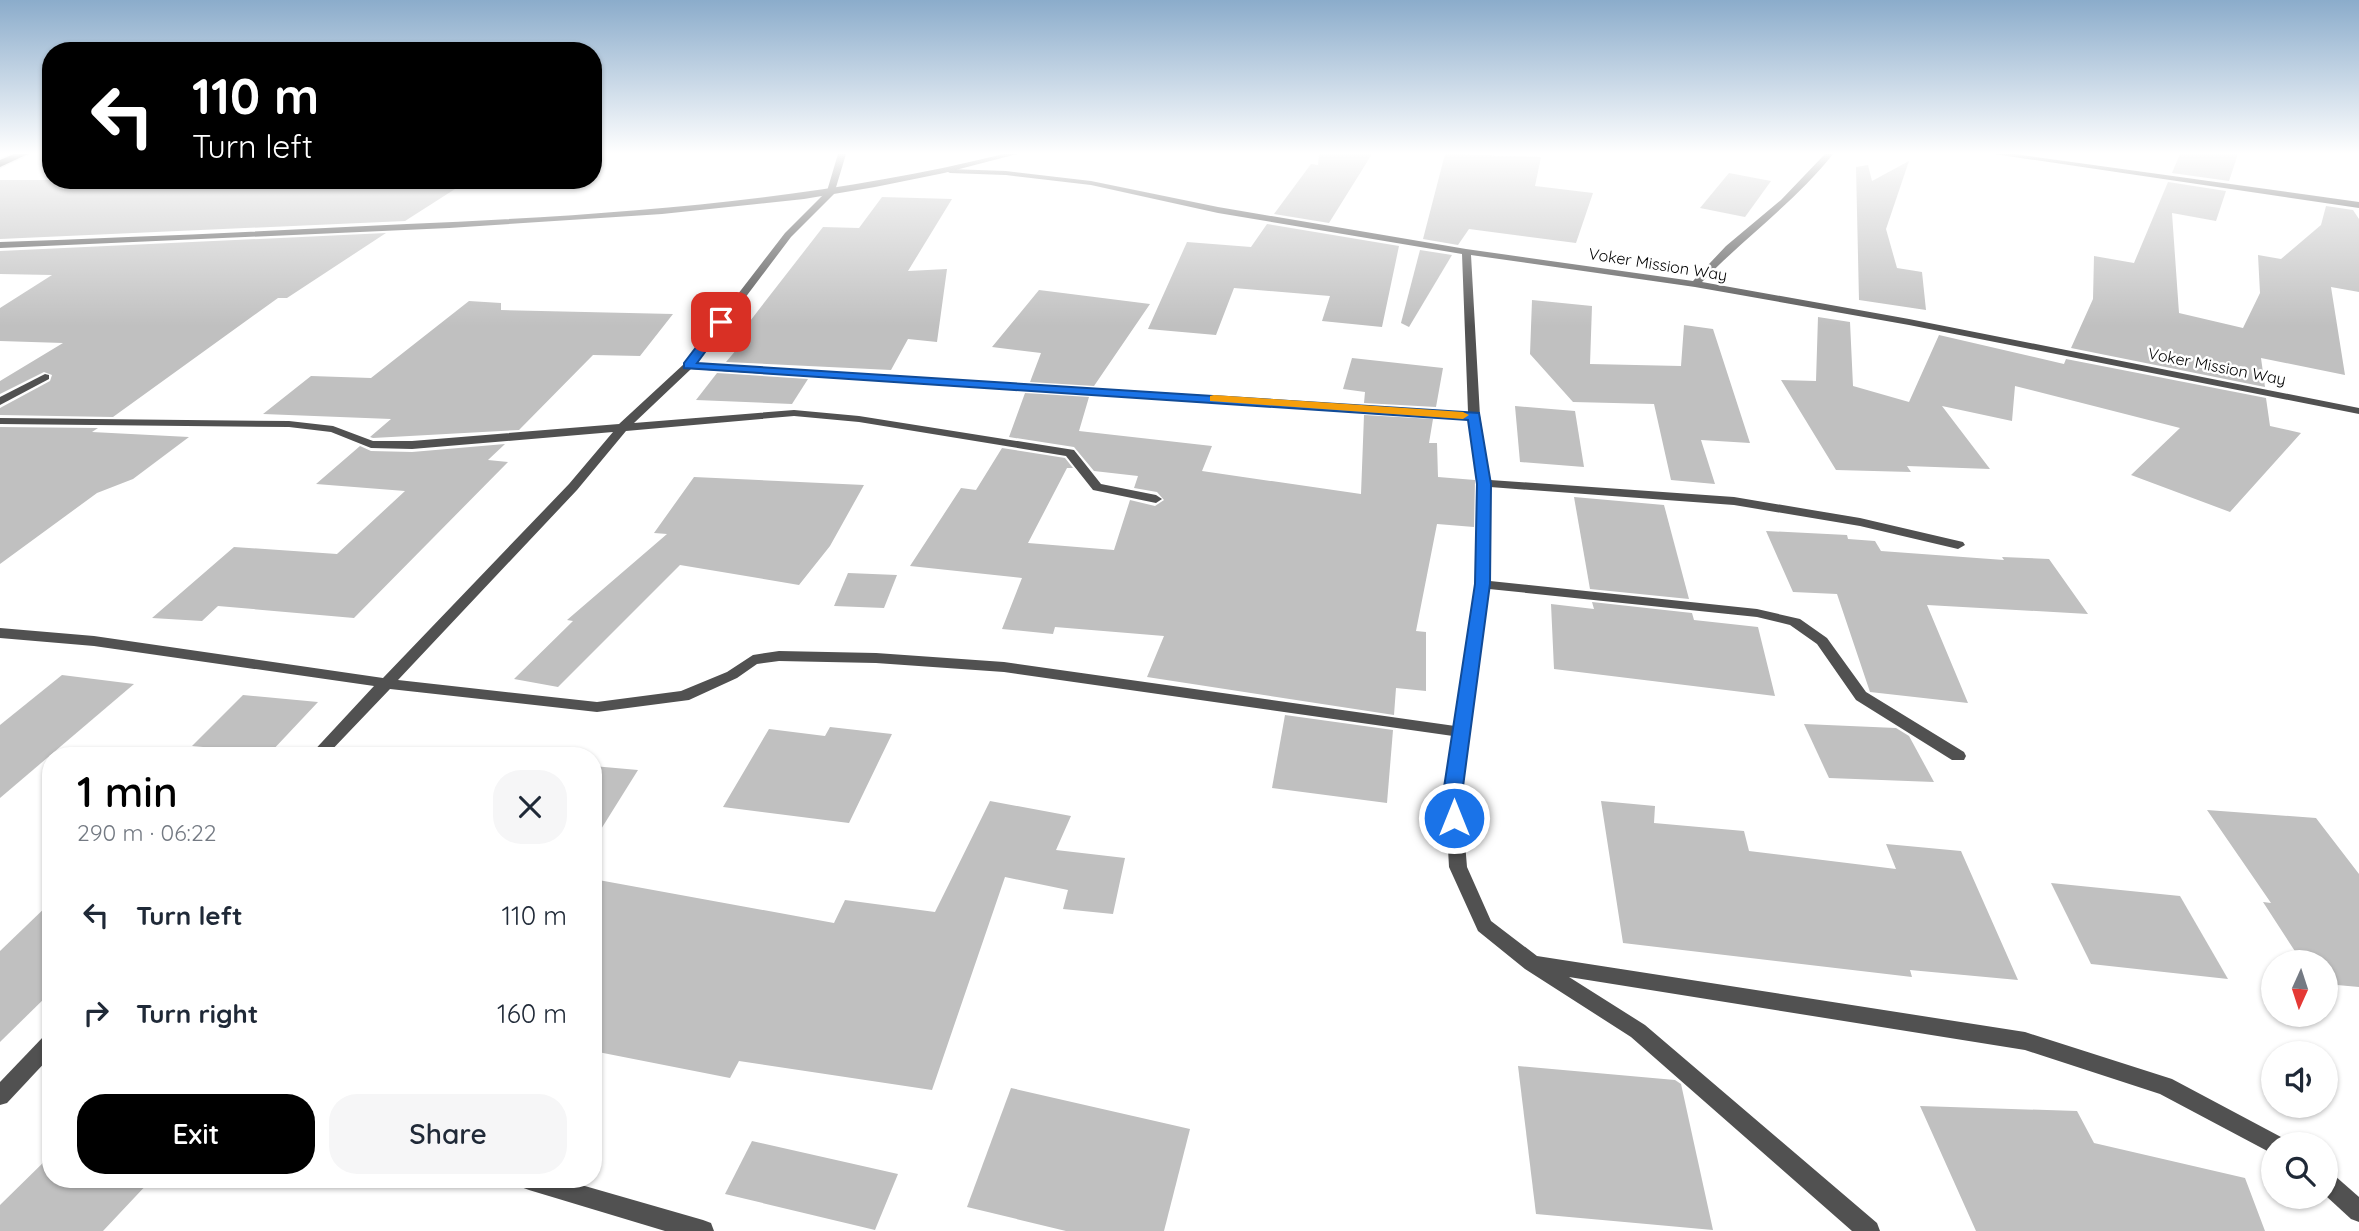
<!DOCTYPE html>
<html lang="en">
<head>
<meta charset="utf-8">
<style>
	body { margin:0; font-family:Quicksand,sans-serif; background:#f6f6f7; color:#1f2937; height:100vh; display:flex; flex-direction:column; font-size:26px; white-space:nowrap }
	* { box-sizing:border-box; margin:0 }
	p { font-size:23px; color:#747a83 }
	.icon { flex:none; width:38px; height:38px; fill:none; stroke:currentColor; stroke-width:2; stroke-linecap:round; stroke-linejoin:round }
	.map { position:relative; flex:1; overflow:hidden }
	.side { position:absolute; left:42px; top:747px; width:560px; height:441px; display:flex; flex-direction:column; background:#fff; border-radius:28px; box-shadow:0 2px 5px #0004 }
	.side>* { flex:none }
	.banner { position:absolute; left:42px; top:42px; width:560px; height:147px; border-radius:28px; box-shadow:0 2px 5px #0004; background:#000; color:#fff; overflow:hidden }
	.needle { width:46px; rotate:183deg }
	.tools { position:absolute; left:2261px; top:950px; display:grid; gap:14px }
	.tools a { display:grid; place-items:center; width:77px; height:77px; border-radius:50%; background:#fff; box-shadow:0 2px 5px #0004; font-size:35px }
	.pin { position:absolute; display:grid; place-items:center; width:60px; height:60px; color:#fff; margin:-30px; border-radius:14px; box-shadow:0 4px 10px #0006 }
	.me { position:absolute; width:77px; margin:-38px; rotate:0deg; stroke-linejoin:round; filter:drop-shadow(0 0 5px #0008) }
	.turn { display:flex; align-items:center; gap:24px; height:147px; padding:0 35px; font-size:32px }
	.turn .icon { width:91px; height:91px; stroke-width:2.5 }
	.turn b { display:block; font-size:49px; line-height:60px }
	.round { display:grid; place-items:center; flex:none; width:74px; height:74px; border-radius:28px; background:#f6f6f7 }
	.overview { display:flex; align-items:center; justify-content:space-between; height:119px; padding:0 35px }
	h1 { font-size:42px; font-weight:600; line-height:52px; color:#000 }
	.primary-button { display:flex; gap:14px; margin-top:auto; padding:14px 35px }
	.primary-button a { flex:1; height:80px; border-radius:28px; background:#000; color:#fff; font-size:28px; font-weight:600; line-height:80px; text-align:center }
	.primary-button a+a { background:#f6f6f7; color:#1f2937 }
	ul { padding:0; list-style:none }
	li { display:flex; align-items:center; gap:21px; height:98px; padding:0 35px }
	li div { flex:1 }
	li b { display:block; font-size:26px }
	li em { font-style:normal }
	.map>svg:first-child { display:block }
	.building { fill:#c0c0c0 }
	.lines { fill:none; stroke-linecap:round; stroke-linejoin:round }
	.trunk-casing { stroke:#dbdbdb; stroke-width:3 }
	.minor { fill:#515151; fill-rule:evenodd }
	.tertiary { fill:#515151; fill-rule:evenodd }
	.trunk { fill:#000; fill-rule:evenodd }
	.route { fill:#1a73e8; stroke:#114b97; stroke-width:2 }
	.slow { fill:#f59e0b }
	.labels { text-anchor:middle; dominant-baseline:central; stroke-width:5; stroke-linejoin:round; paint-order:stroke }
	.far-street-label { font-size:16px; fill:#000; stroke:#fff }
</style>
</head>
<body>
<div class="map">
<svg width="2359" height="1231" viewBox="0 0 2359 1231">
	<rect width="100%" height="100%" fill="#fff"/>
	<g class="building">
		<polygon points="1319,154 1372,154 1329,223 1274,214 1311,164 1318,165"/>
		<polygon points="1445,154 1541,157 1535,186 1593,193 1576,243 1469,229 1458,245 1423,239"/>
		<polygon points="2180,154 2238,154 2229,181 2172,173"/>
		<polygon points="1909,161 1886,229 1897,268 1922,272 1926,310 1859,300 1856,167 1868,165 1872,181"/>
		<polygon points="1729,173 1771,181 1745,217 1700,208"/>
		<polygon points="0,180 232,180 220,189 466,182 405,221 0,239"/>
		<polygon points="2168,182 2226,191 2216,221 2172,213 2179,313 2243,328 2260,293 2258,255 2281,259 2321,225 2326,206 2353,210 2359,219 2359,292 2331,287 2345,375 2261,358 2265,387 2071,348 2093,299 2094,256 2134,263"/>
		<polygon points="882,197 952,199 908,271 947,269 937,342 908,339 891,370 726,362 742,343 733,343 823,227 859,228"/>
		<polygon points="1267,224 1399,246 1382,327 1322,321 1330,296 1234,288 1216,335 1148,329 1187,242 1251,247"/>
		<polygon points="386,233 287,298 278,298 113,417 0,415 0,408 50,381 52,375 44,372 0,394 0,381 63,343 0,341 0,308 52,275 0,274 0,251"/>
		<polygon points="1420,250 1452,255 1409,327 1401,323"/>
		<polygon points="1039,290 1150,304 1094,386 1030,382 1041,353 992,347"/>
		<polygon points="1532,300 1592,306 1590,364 1681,366 1684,325 1713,329 1750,443 1701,440 1715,484 1671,480 1654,404 1573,402 1530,354"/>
		<polygon points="469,301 501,303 501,310 673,314 640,356 593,355 519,430 373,438 370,437 391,419 263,414 311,376 371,378"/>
		<polygon points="1818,317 1850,322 1853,386 1909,402 1939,335 2064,364 2066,359 2266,398 2270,426 2301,433 2230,512 2131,475 2180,428 2015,386 2012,421 1942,406 1990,469 1907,466 1911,472 1836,470 1781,380 1816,381"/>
		<polygon points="1352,358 1443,368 1436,407 1364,403 1365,392 1343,389"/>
		<polygon points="717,373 808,379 792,404 696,400"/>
		<polygon points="1025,393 1089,397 1079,431 1212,446 1202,471 1361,494 1364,415 1433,419 1429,443 1437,443 1438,477 1475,480 1474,527 1437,524 1416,631 1426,632 1426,691 1396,688 1394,715 1147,677 1164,636 1055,627 1053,634 1002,629 1022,578 910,566 961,488 976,490 1002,448 1065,458 1073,468 1067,468 1028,543 1114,550 1130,500 1155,506 1164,500 1157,492 1134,488 1138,476 1094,471 1074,447 1009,437"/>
		<polygon points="1515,406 1575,411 1584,467 1520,462"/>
		<polygon points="0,427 98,428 92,432 189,437 133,479 97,493 0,564"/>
		<polygon points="505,444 488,460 508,462 354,618 218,606 202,621 152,618 234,547 337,554 405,491 316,484 360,446 371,451 412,452"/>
		<polygon points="694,477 864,485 830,546 799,585 680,565 558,687 514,679 573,621 567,620 667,534 654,533"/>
		<polygon points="1574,497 1664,505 1689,599 1590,589"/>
		<polygon points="1766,531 1847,535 1848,539 1875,541 1881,551 2004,560 2002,557 2049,559 2088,614 1927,605 1968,703 1870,692 1837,594 1793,592"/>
		<polygon points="848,573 897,575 884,608 834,606"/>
		<polygon points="1592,602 1692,613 1694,620 1758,627 1775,696 1554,669 1551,604 1594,609"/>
		<polygon points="62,675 134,684 0,798 0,725"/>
		<polygon points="243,695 318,702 270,753 192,746"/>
		<polygon points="1285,715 1393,730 1387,803 1272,788"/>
		<polygon points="1804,724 1896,728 1909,736 1934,782 1829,778"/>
		<polygon points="830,727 892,734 849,823 723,807 769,729 825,736"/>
		<polygon points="593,766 638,770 593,842"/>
		<polygon points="990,801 1071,816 1056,850 1125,858 1113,914 1063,909 1068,890 1005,877 932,1090 739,1061 730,1078 593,1051 593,879 834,923 845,900 935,912"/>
		<polygon points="1601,801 1655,806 1654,823 1744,831 1749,851 1896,869 1886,844 1961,851 2018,980 1910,970 1912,977 1623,943"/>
		<polygon points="2207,810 2316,818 2359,874 2359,987 2326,984 2326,962 2302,962 2263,902 2271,903"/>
		<polygon points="2051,883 2180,896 2228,979 2091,964"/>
		<polygon points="51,902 51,992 0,1042 0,951"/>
		<polygon points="1518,1066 1675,1080 1681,1084 1713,1230 1536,1214"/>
		<polygon points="1011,1088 1190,1129 1164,1231 1066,1231 967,1207"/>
		<polygon points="1920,1106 2077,1111 2094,1143 2245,1178 2265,1231 1976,1231"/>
		<polygon points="752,1141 898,1174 875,1230 725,1194"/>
		<polygon points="51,1155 51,1180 151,1180 103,1231 0,1231 0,1205"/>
	</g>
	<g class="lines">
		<g class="trunk-casing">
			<polygon id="trunk" points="14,154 28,154 0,167 0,160"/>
		</g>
		<g class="minor">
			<path d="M838,154H846L834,194L791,237L696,363L1468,412L1462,254L1218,213L1091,185L1006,175L950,173L946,171L950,169L1006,171L1091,181L1218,207L1466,249L1693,281L1726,246L1781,200L1825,154H1833C1795,202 1744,238 1702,282L1909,319L2359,408V414L1909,325L1695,287L1471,255L1480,416L1490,480L1734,497L1860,518L1963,542L1965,545L1958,549L1860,526L1734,505L1490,487V581L1757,609L1800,619L1827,638L1866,692L1964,752L1966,756L1964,760H1952L1856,700L1817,644L1790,625L1757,617L1489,589L1461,794L1467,867L1491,921L1537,956L2025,1032L2172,1079L2281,1137L2284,1144H2273V1154L2160,1094L2025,1050L1569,977L1645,1025L1877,1223L1880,1231H1852L1631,1037L1525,969L1478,931L1449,867L1445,794L1453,736L1004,672L876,663L779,661L757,664L737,678L689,700L597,712L390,689L326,756H309L374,686L94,646L0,638V628L94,636L383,678L569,484L613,432L412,449L371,448L331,432L289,427L0,424V418L289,421L333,426L373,441H412L619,424L684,364L785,233L827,191ZM691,369L1469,419L1478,483L1476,584L1455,726L1004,662L876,653L779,651L753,655L727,672L681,691L597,702L398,680L577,490L626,431L794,416L859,422L1066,456L1093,490L1156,503L1162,499L1156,495L1101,484L1074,450L859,416L794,410L634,423Z"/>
			<polygon points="1994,154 2014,154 2359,202 2359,208"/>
			<polygon points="45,374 49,375 49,379 0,405 0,397"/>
			<polygon points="51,1033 51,1056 7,1103 0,1105 0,1082 44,1036"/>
			<polygon points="2326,1172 2334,1175 2359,1197 2359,1222 2351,1219 2326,1196"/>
			<polygon points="518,1180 564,1180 703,1220 711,1223 714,1231 665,1231 529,1190 521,1187"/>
		</g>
		<path class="tertiary" d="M1004,154H1017L944,173L875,187L804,199L662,214L449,228L0,248V242C136,237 271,231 407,224C608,215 808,202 1004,154Z"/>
		<use href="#trunk" class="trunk"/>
	</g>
	<linearGradient id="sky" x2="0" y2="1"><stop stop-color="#8baccb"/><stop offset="0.47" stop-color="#fff"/><stop offset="1" stop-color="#fff" stop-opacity="0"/></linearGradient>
	<rect width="2359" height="326" fill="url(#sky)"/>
	<polygon class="route" points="721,319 727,322 697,363 1479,413 1491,484 1490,584 1462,794 1464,818 1461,823 1448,823 1443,794 1475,584 1477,484 1468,420 684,368 684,363 717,320"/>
	<polygon class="slow" points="1214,395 1463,412 1469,415 1463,419 1210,401 1210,396"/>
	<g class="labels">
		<g class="far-street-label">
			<text transform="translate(1658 264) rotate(9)">Voker Mission Way</text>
			<text transform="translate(2217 366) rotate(11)">Voker Mission Way</text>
		</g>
	</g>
</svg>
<div class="tools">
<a><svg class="needle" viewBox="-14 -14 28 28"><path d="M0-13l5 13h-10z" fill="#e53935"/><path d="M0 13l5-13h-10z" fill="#747a83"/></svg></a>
<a><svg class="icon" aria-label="sound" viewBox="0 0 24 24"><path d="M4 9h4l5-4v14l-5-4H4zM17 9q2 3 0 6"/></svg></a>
<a><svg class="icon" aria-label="search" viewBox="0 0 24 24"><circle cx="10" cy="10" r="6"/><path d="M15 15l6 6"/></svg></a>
</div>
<div class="pin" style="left:721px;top:322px;background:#d93025"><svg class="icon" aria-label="arrive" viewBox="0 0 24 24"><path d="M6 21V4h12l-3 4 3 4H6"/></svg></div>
<svg class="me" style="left:1454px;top:818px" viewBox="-20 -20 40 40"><circle r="17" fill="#1a73e8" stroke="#fff" stroke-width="3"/><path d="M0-11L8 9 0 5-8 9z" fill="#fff"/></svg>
<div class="banner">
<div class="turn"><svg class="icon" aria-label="left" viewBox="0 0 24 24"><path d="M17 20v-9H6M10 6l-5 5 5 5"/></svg><div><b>110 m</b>Turn left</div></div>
</div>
<section class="side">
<div class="overview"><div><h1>1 min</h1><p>290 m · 06:22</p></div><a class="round"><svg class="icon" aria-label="close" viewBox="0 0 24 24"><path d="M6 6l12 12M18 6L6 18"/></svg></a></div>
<ul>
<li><svg class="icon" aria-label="left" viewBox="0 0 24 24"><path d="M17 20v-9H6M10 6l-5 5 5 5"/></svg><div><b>Turn left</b></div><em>110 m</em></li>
<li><svg class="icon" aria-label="right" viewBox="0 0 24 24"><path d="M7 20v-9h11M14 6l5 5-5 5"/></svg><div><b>Turn right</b></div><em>160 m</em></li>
</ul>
<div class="primary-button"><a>Exit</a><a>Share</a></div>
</section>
</div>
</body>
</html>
